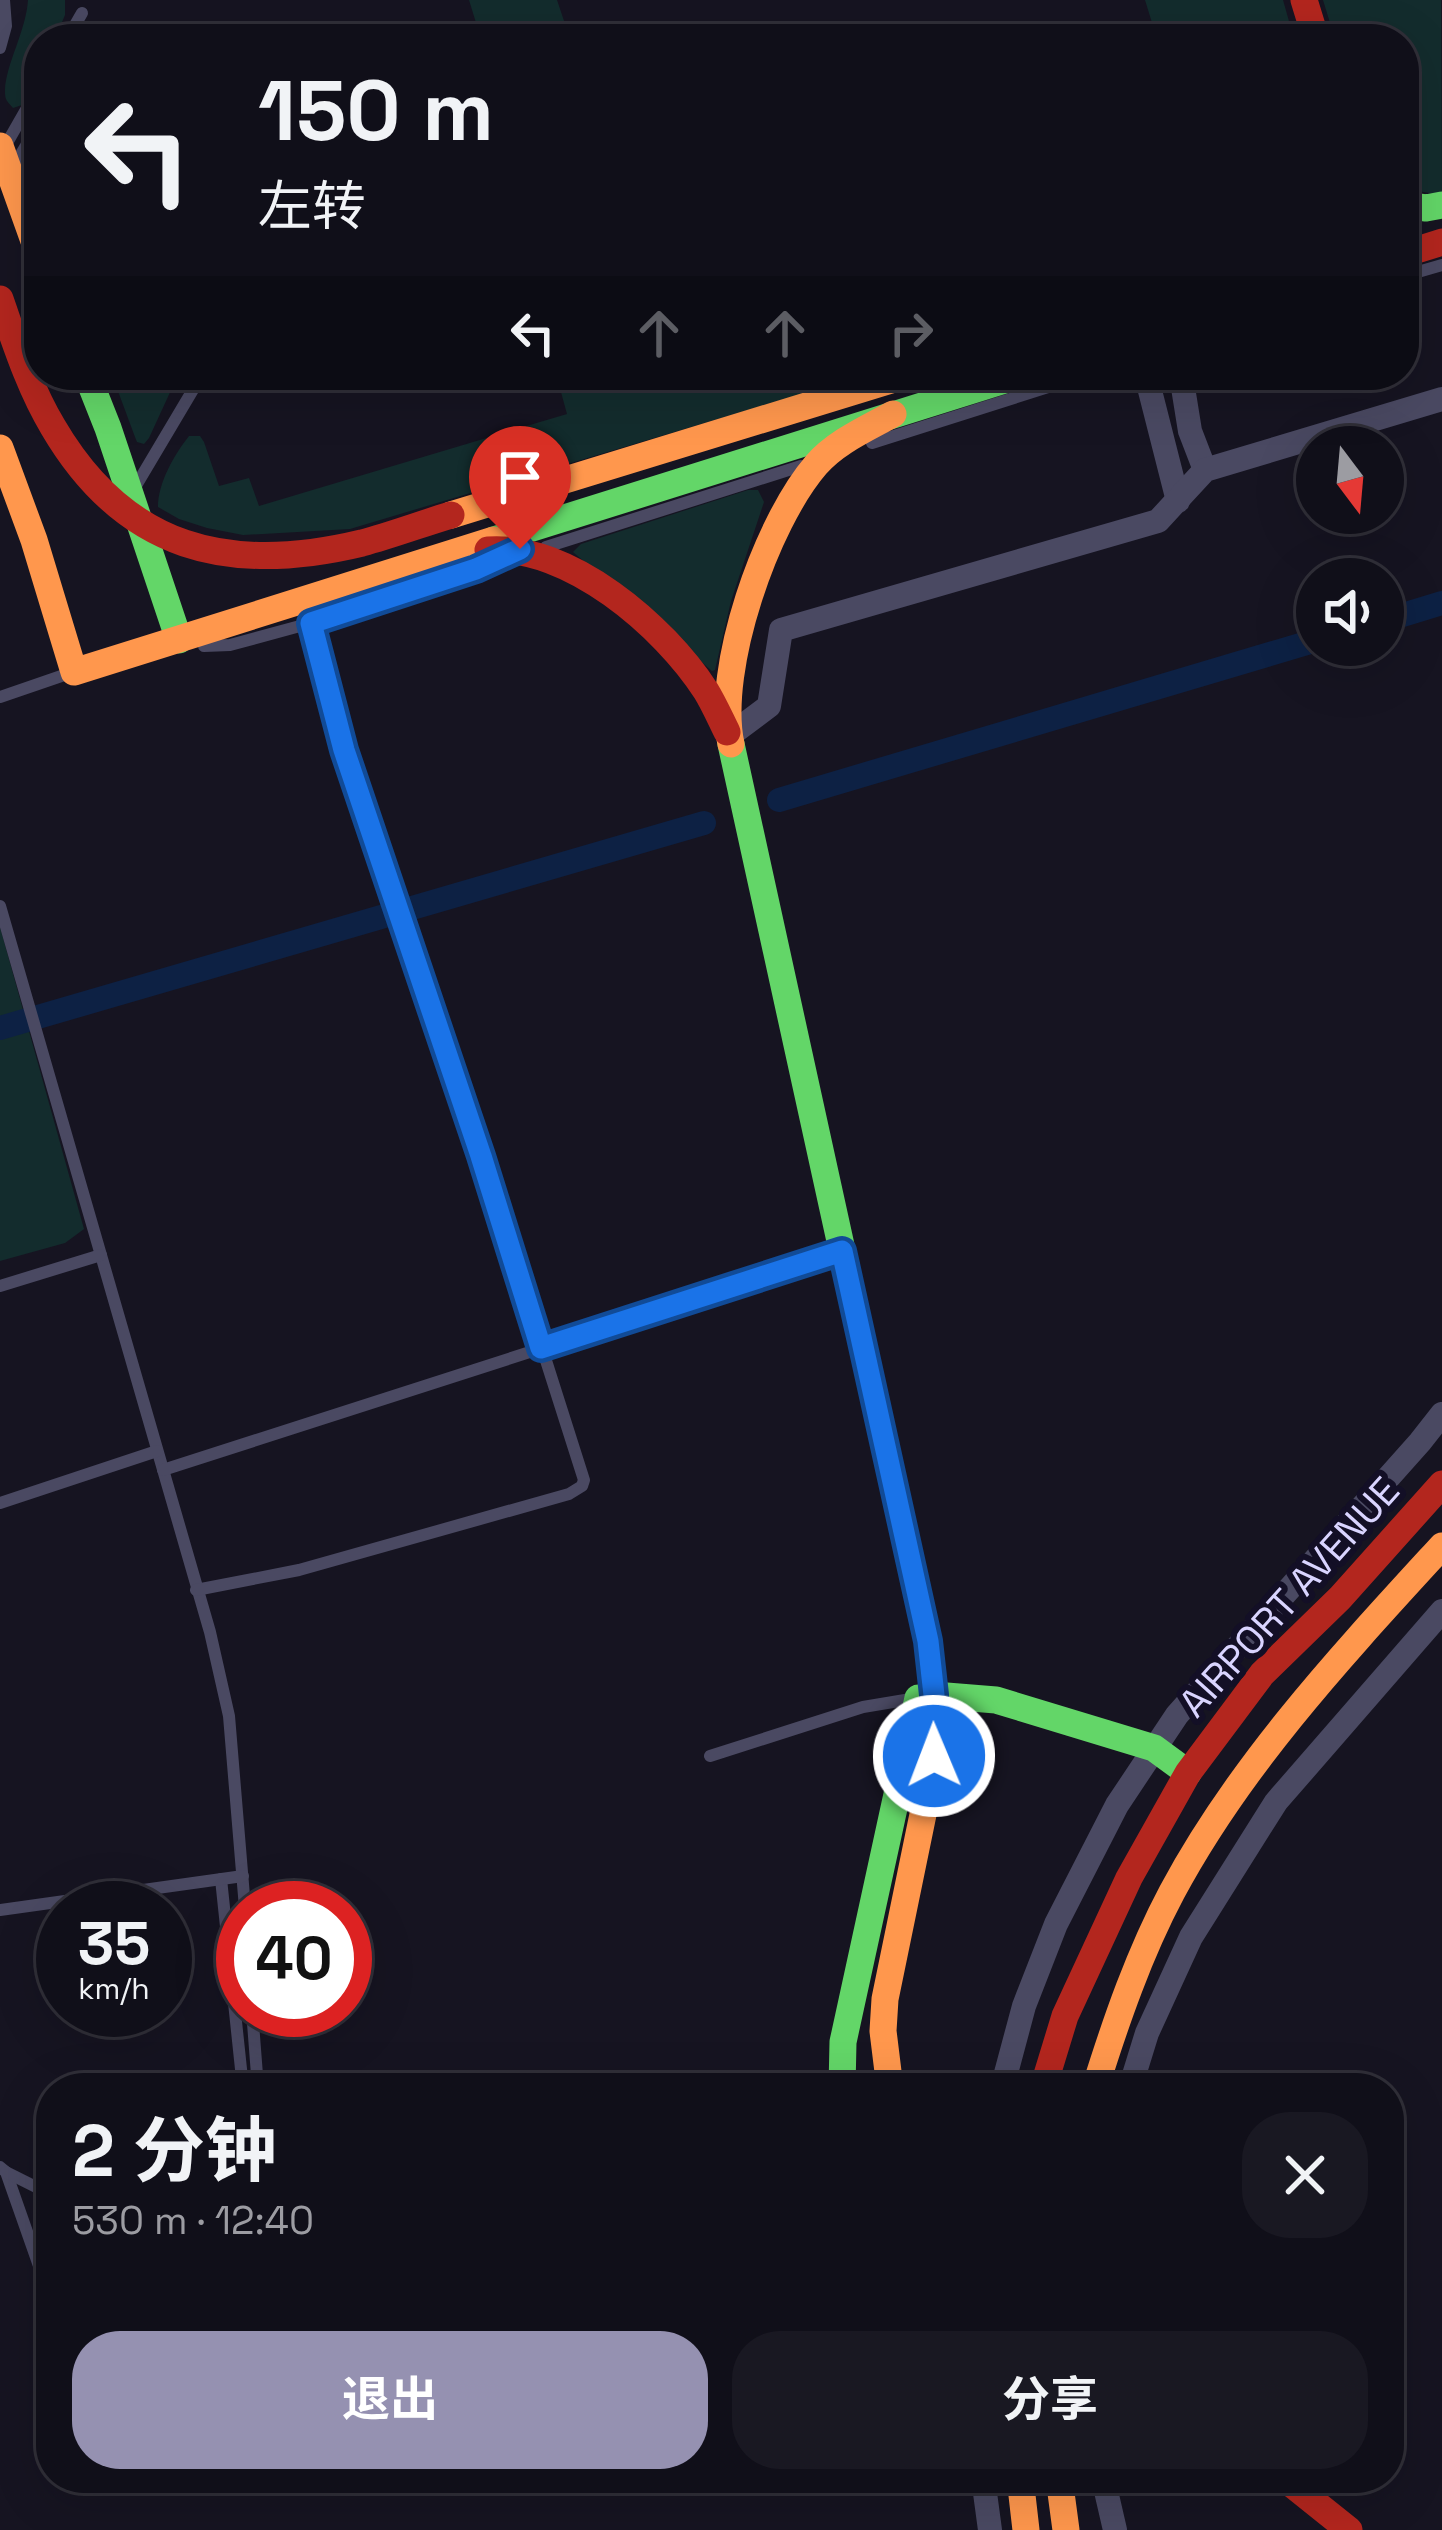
<!DOCTYPE html>
<html lang="zh">
<head>
<meta charset="utf-8">
<style>
	body { margin:0; font-family:"Space Grotesk","Noto Sans SC",sans-serif; background:#191822; color:#f1f3f6; height:100vh; display:flex; flex-direction:column; font-size:45px; white-space:nowrap }
	* { box-sizing:border-box; margin:0 }
	p { font-size:39px; color:#9c9ca2 }
	.icon { flex:none; width:66px; height:66px; fill:none; stroke:currentColor; stroke-width:2; stroke-linecap:round; stroke-linejoin:round }
	.map { position:relative; flex:1; overflow:hidden }
	.drawer { position:absolute; left:36px; top:2073px; width:1368px; height:420px; display:flex; flex-direction:column; background:#100f19; border-radius:48px; box-shadow:0 12px 48px #0002,0 0 0 3px #302f38 }
	.drawer>* { flex:none }
	.hud { position:absolute; left:24px; top:24px; width:1395px; height:366px; border-radius:48px; box-shadow:0 12px 48px #0002,0 0 0 3px #302f38; background:#100f19; color:#f1f3f6; overflow:hidden }
	.needle { width:78px; rotate:164deg }
	.controls { position:absolute; left:1296px; top:426px; display:grid; gap:24px }
	.controls a { display:grid; place-items:center; width:108px; height:108px; border-radius:50%; background:#100f19; box-shadow:0 12px 48px #0002,0 0 0 3px #302f38; font-size:60px }
	.speed { position:absolute; left:36px; top:1881px; display:flex; gap:24px; font-size:60px; font-weight:700; text-align:center }
	.speed>* { display:grid; place-content:center; width:156px; height:156px; border-radius:50%; background:#100f19; box-shadow:0 12px 48px #0002,0 0 0 3px #302f38; line-height:1 }
	.speed small { font-size:30px; font-weight:400 }
	.speed .limit { border:18px solid #d22; background:#fff; color:#111 }
	.pin { position:absolute; display:grid; place-items:center; width:102px; height:102px; color:#fff; margin:-123px -51px; border-radius:50% 50% 50% 0; rotate:-45deg; box-shadow:0 0 12px #0007 }
	.pin .icon { rotate:45deg }
	.me { position:absolute; width:132px; margin:-66px; rotate:359deg; stroke-linejoin:round; filter:drop-shadow(0 0 9px #0008) }
	.turn { display:flex; align-items:center; gap:42px; height:252px; padding:0 36px; font-size:54px }
	.turn .icon { width:156px; height:156px; stroke-width:2.5 }
	.turn b { display:block; font-size:84px; line-height:102px }
	.lanes { display:flex; align-items:center; height:114px; padding:0 36px; background:#0003; justify-content:center; gap:60px; direction:ltr }
	.lanes .off { opacity:.35 }
	.round { display:grid; place-items:center; flex:none; width:126px; height:126px; border-radius:48px; background:#191822 }
	.head { display:flex; align-items:center; justify-content:space-between; height:204px; padding:0 36px }
	h1 { font-size:72px; font-weight:700; line-height:90px }
	.action { display:flex; gap:24px; margin-top:auto; padding:24px 36px }
	.action a { flex:1; height:138px; border-radius:48px; background:#9591b1; color:#fff; font-size:48px; font-weight:700; line-height:138px; text-align:center }
	.action a+a { background:#191822; color:#f1f3f6 }
	.map>svg:first-child { display:block }
	.green { fill:#132c2d }
	.lines { fill:none; stroke-linecap:round; stroke-linejoin:round }
	.canal { stroke:#0d2144; stroke-width:24 }
	.lane { stroke:#4a4962; stroke-width:12 }
	.street { stroke:#4a4962; stroke-width:24 }
	.fast { stroke:#63d668; stroke-width:27 }
	.slow { stroke:#ff974d; stroke-width:27 }
	.jam { stroke:#b3261e; stroke-width:27 }
	.route-casing { stroke:#114b97; stroke-width:30 }
	.route { stroke:#1a73e8; stroke-width:21 }
	.labels { text-anchor:middle; dominant-baseline:central; stroke-width:12; stroke-linejoin:round; paint-order:stroke }
	.street-label { font-size:39px; fill:#d9d4ff; stroke:#130f26 }
</style>
</head>
<body>
<div class="map">
<svg width="1442" height="2530" viewBox="0 0 1442 2530">
	<rect width="100%" height="100%" fill="#161421"/>
	<g class="green">
		<path d="M28,0H65V15L55,39H39V73L22,105L13,108C6,100 5,100 5,90C6,64 26,31 28,0Z"/>
		<polygon points="469,0 557,0 570,39 481,39"/>
		<polygon points="1145,0 1283,0 1294,39 1157,39"/>
		<polygon points="1323,0 1441,0 1442,195 1404,189 1404,39 1335,39"/>
		<polygon points="112,375 178,375 149,438 144,444 137,442 135,437"/>
		<path d="M572,375H865L350,529L243,535L207,528L179,519L158,507C158,483 174,455 189,436H200L204,442L219,486L249,478L259,506L567,414L558,381Z"/>
		<polygon points="748,490 758,490 764,502 731,601 715,670 712,671 573,552 581,544"/>
		<polygon points="0,927 84,1229 65,1243 0,1261"/>
	</g>
	<g class="lines">
		<g class="canal">
			<polyline points="1383,621 1442,603"/>
			<polyline points="779,800 1317,640"/>
			<polyline points="0,1028 704,823"/>
		</g>
		<g class="lane">
			<polyline points="67,39 82,13"/>
			<polyline points="89,39 89,38"/>
			<polyline points="0,48 6,26 4,0"/>
			<polyline points="7,143 39,87"/>
			<polyline points="15,164 39,124"/>
			<polyline points="25,188 39,163"/>
			<polyline points="1404,276 1442,265"/>
			<polyline points="872,443 1086,375"/>
			<polyline points="134,489 197,383"/>
			<polyline points="546,547 801,466"/>
			<polyline points="204,646 230,645 311,623 476,569 494,561"/>
			<polyline points="0,697 73,672"/>
			<polyline points="0,906 210,1632 229,1716 245,1908"/>
			<polyline points="0,1286 101,1255"/>
			<polyline points="163,1470 841,1252"/>
			<polyline points="0,1503 157,1451"/>
			<polyline points="196,1590 299,1570 569,1494 582,1486 584,1480 481,1156 365,815 344,750 311,623"/>
			<polyline points="710,1756 863,1707 911,1699"/>
			<polyline points="221,1879 243,2088"/>
			<polyline points="0,1910 243,1876"/>
			<polyline points="252,2010 258,2088"/>
			<polyline points="0,2167 6,2172 51,2300"/>
			<polyline points="6,2172 36,2187 51,2186"/>
		</g>
		<g class="street">
			<polyline points="1146,375 1178,501"/>
			<polyline points="1181,375 1190,431 1205,470"/>
			<polyline points="729,736 769,706 781,630 1158,521 1205,470 1442,399"/>
			<polyline points="1002,2088 1024,2006 1056,1924 1117,1805 1177,1715 1420,1442 1442,1414"/>
			<polyline points="1130,2088 1147,2033 1191,1937 1276,1802 1442,1611"/>
			<polyline points="983,2478 990,2530"/>
			<polyline points="1103,2478 1115,2530"/>
		</g>
		<g class="fast">
			<polyline points="1404,205 1426,208 1442,205"/>
			<polyline points="87,375 108,428 179,640"/>
			<polyline points="494,540 1021,375"/>
			<polyline points="731,744 894,1487"/>
			<polyline points="934,1695 996,1700 1154,1748 1188,1773"/>
			<polyline points="842,2088 843,2042 918,1698"/>
		</g>
		<g class="slow">
			<polyline points="0,146 39,255"/>
			<polyline points="0,448 34,540 74,672 494,540"/>
			<polyline points="451,515 907,375"/>
			<path d="M731,744C715,669 766,523 816,465C836,442 866,429 893,414"/>
			<polyline points="890,2088 883,2031 885,1999 935,1756 934,1695 928,1641 894,1487"/>
			<path d="M1095,2088C1116,2021 1139,1954 1172,1892C1241,1763 1344,1653 1442,1546"/>
			<polyline points="1020,2478 1026,2530"/>
			<polyline points="1059,2478 1066,2530"/>
		</g>
		<g class="jam">
			<polyline points="1304,0 1316,39"/>
			<polyline points="1404,254 1442,242"/>
			<path d="M0,299C15,342 29,387 53,427C125,550 229,575 362,543C392,535 421,524 451,515"/>
			<path d="M488,550C569,544 664,626 706,691C714,704 720,718 727,732"/>
			<polyline points="1043,2088 1065,2016 1129,1878 1188,1773 1262,1674 1340,1598 1442,1484"/>
			<polyline points="1284,2478 1349,2530"/>
		</g>
	</g>
	<g class="lines">
		<g class="route-casing">
			<polyline id="route" points="520,549 476,569 311,623 344,750 481,1156 541,1348 842,1251 928,1641 934,1695 934,1756"/>
		</g>
		<use href="#route" class="route"/>
	</g>
	<g class="labels">
		<g class="street-label">
			<text transform="translate(1289 1597) rotate(-48)">AIRPORT AVENUE</text>
		</g>
	</g>
</svg>
<div class="controls">
<a><svg class="needle" viewBox="-14 -14 28 28"><path d="M0-13l5 13h-10z" fill="#e53935"/><path d="M0 13l5-13h-10z" fill="#9c9ca2"/></svg></a>
<a><svg class="icon" aria-label="sound" viewBox="0 0 24 24"><path d="M4 9h4l5-4v14l-5-4H4zM17 9q2 3 0 6"/></svg></a>
</div>
<div class="speed"><div>35<small>km/h</small></div><div class="limit">40</div></div>
<div class="pin" style="left:520px;top:549px;background:#d93025"><svg class="icon" aria-label="arrive" viewBox="0 0 24 24"><path d="M6 21V4h12l-3 4 3 4H6"/></svg></div>
<svg class="me" style="left:934px;top:1756px" viewBox="-20 -20 40 40"><circle r="17" fill="#1a73e8" stroke="#fff" stroke-width="3"/><path d="M0-11L8 9 0 5-8 9z" fill="#fff"/></svg>
<div class="hud">
<div class="turn"><svg class="icon" aria-label="left" viewBox="0 0 24 24"><path d="M17 20v-9H6M10 6l-5 5 5 5"/></svg><div><b>150 m</b>左转</div></div>
<div class="lanes"><svg class="icon" aria-label="left" viewBox="0 0 24 24"><path d="M17 20v-9H6M10 6l-5 5 5 5"/></svg><svg class="icon off" aria-label="ahead" viewBox="0 0 24 24"><path d="M12 20V5M6 11l6-6 6 6"/></svg><svg class="icon off" aria-label="ahead" viewBox="0 0 24 24"><path d="M12 20V5M6 11l6-6 6 6"/></svg><svg class="icon off" aria-label="right" viewBox="0 0 24 24"><path d="M7 20v-9h11M14 6l5 5-5 5"/></svg></div>
</div>
<section class="drawer">
<div class="head"><div><h1>2 分钟</h1><p>530 m · 12:40</p></div><a class="round"><svg class="icon" aria-label="close" viewBox="0 0 24 24"><path d="M6 6l12 12M18 6L6 18"/></svg></a></div>
<div class="action"><a>退出</a><a>分享</a></div>
</section>
</div>
</body>
</html>
